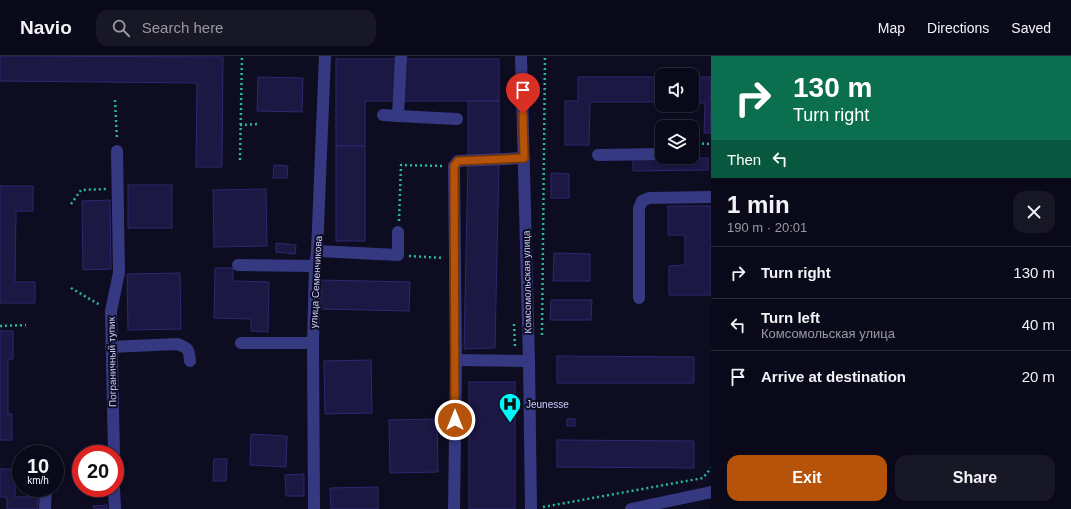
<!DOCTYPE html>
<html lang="en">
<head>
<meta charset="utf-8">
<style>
	body { margin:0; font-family:Helvetica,sans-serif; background:#181726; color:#f1f3f6; height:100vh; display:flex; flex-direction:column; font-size:15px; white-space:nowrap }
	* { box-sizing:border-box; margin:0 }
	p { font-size:13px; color:#999aa2 }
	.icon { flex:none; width:22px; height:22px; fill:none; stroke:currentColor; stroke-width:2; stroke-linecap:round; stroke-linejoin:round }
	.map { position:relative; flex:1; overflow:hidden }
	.details { display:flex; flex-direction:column; background:#0a0919; width:360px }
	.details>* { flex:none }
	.top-card { background:#0b6e4f; color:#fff; overflow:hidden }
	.controls { position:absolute; left:655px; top:12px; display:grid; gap:8px }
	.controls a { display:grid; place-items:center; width:44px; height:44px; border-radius:8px; background:#0a0919; box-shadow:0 2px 6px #0003,0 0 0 1px #2a2a38; font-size:20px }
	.speed { position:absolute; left:12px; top:389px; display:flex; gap:8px; font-size:20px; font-weight:700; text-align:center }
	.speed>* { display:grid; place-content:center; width:52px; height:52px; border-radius:50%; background:#0a0919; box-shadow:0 2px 6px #0003,0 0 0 1px #2a2a38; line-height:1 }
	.speed small { font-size:10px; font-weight:400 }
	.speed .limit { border:6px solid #d22; background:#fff; color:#111 }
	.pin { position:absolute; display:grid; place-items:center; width:34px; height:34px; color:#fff; margin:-41px -17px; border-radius:50% 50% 50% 0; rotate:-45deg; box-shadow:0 0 4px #0007 }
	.pin .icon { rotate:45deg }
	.me { position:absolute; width:44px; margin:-22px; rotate:0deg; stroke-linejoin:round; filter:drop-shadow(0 0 3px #0008) }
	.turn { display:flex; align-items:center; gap:14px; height:84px; padding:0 16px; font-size:18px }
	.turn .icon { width:52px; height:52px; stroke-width:2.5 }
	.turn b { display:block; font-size:28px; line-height:34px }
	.then { display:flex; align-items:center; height:38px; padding:0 16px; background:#0003; gap:8px; font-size:15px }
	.round { display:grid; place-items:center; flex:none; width:42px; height:42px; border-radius:12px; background:#181726 }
	.headline { display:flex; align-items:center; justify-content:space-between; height:68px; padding:0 16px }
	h1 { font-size:24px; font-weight:700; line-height:30px }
	.button { display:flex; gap:8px; margin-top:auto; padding:8px 16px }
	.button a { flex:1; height:46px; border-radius:12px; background:#b45309; color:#fff; font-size:16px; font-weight:700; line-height:46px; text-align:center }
	.button a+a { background:#181726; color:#f1f3f6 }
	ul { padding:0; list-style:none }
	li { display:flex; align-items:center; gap:12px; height:52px; padding:0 16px; border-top:1px solid #2a2a38 }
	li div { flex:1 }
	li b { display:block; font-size:15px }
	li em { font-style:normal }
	header { display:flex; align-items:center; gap:24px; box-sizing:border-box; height:56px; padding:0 20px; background:#0a0919; border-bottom:1px solid #2a2a38 }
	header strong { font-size:19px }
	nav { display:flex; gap:22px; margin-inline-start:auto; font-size:14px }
	.search { width:280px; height:36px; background:#181726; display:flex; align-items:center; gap:10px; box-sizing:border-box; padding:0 14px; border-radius:12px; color:#999aa2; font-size:15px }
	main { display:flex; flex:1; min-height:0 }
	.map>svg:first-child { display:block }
	.building { fill:#1c1743; stroke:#2f2870 }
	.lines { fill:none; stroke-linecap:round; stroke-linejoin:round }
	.path { stroke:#28b7a0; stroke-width:2.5; stroke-dasharray:2 3; stroke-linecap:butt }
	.minor { stroke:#353982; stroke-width:12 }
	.route-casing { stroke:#753606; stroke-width:10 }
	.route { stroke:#b45309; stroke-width:7 }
	.labels { text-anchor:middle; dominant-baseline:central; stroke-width:4; stroke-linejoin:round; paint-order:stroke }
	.street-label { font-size:10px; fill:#ccf; stroke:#0d0c21 }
	.poi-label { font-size:10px; fill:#ccf; stroke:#0d0c21; text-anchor:start }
</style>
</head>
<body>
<header>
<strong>Navio</strong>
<div class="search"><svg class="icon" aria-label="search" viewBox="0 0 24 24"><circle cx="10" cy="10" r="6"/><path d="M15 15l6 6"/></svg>Search here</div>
<nav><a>Map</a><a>Directions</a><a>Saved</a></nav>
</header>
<main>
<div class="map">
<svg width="711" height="453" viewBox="0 0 711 453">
	<rect width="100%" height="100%" fill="#0d0c21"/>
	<g class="building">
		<polygon points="0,0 223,1 222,111 196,111 197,27 0,25"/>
		<polygon points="336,3 499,3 499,45 365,45 365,90 336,90"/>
		<polygon points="258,21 303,22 302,56 257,55"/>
		<polygon points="578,21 662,21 662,46 590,46 589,89 565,89 565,45 578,45"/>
		<polygon points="692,21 711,21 711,77 704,77 705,47 692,47"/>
		<rect x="468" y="45" width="31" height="59"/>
		<rect x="336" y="90" width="29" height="95"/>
		<polygon points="633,102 708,102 708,114 633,115"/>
		<polygon points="468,104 499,104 495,292 464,293"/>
		<polygon points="274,109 288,110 287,122 273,122"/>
		<polygon points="551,117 569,118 569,142 551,142"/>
		<rect x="128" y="129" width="44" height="43"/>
		<polygon points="0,130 33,130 33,155 16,155 15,226 35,226 35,247 0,247"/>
		<polygon points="266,133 267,190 214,191 213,134"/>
		<polygon points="110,144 111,213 83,214 82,145"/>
		<polygon points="668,150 711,150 711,239 669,239 669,210 685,209 685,179 668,179"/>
		<polygon points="276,187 296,189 295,198 276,196"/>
		<polygon points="554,197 590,198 590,225 553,225"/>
		<polygon points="215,212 233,212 233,225 269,226 268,276 251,275 251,263 214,262"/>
		<polygon points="180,217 181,273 128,274 127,218"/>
		<polygon points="321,224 410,226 409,255 321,253"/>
		<polygon points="551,244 592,244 591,264 550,264"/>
		<polygon points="0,275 13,275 13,303 8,303 8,358 12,358 12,384 0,384"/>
		<polygon points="557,300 694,301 694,327 557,327"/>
		<polygon points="371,304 372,357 325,358 324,305"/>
		<rect x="469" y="326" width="46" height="127"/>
		<polygon points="437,363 438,416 390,417 389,364"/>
		<rect x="567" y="363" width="8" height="7"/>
		<polygon points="251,378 287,380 286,411 250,409"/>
		<polygon points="557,384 694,385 694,412 557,411"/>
		<polygon points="214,403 227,403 226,425 213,425"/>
		<polygon points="0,413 15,413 15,441 38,441 38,453 7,453 7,441 0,441"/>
		<polygon points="304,418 304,440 286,440 285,419"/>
		<polygon points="378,431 378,453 331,453 330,432"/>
		<polygon points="107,449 107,453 94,453 93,450"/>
	</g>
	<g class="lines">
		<g class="path">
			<polyline points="115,44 117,84"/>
			<polyline points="240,69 259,68"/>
			<polyline points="692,87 711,88"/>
			<polyline points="240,104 242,0"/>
			<polyline points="71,148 81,134 107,133"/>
			<polyline points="399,165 401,109 443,110"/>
			<polyline points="409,200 444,202"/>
			<polyline points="71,232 100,249"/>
			<polyline points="514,268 515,291"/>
			<polyline points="0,270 26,269"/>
			<polyline points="542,279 545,0"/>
			<polyline points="121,408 121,423"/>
			<polyline points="543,451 703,422 711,412"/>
		</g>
		<g class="minor">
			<polyline points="521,0 529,305 531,453"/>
			<polyline points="383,59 398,60 401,0"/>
			<polyline points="398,60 457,63"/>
			<polyline points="598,99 662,98"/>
			<polyline points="317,195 398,199 398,176"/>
			<polyline points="238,209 315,210"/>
			<polyline points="639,242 639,152 642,145 649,142 711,141"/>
			<polyline points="241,287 313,287"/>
			<path d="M111,291L177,288C189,292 189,294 190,305"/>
			<polyline points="456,304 529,305"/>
			<polyline points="114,398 111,255 119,217 117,95"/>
			<polyline points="114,432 115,453"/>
			<polyline points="45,453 46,432"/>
			<polyline points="314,453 313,287 315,210 317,195 325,0"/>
			<polyline points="454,453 456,304 454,110 458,105 524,102"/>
			<polyline points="631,453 711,436"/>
		</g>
	</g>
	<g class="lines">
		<g class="route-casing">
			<polyline id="route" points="455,364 454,110 458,105 524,102 523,58"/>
		</g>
		<use href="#route" class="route"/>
	</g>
	<defs>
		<g id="hospital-pin" transform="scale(1.15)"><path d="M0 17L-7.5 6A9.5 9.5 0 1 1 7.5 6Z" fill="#00f7f7" stroke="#0d0c21"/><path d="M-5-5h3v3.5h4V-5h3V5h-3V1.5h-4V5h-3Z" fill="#111"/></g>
	</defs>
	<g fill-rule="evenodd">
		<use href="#hospital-pin" x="510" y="348"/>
	</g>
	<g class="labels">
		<g class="street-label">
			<text transform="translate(316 226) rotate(-87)">улица Семенчикова</text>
			<text transform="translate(527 226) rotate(-91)">Комсомольская улица</text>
			<text transform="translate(112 306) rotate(-91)">Пограничный тупик</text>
		</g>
		<g class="poi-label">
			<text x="526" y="348">Jeunesse</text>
		</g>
	</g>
</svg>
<div class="controls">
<a><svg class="icon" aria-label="sound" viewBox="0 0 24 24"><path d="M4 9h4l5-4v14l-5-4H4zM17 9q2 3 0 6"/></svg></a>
<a><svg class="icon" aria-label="layers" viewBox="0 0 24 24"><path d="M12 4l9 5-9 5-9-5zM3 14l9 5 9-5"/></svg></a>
</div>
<div class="speed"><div>10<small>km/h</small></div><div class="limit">20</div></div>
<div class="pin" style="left:523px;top:58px;background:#d93025"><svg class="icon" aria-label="arrive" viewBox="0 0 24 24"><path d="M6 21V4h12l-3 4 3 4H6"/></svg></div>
<svg class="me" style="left:455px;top:364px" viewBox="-20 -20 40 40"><circle r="17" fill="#b45309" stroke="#fff" stroke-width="3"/><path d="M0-11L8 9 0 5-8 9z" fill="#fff"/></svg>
</div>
<section class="details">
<div class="top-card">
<div class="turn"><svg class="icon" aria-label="right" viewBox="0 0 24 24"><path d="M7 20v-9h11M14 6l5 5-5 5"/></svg><div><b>130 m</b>Turn right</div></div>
<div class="then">Then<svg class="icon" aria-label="left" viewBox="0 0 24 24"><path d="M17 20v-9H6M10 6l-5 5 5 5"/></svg></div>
</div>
<div class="headline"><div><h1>1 min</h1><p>190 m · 20:01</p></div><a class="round"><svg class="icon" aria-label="close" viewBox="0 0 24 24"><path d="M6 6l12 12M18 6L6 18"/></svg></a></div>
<ul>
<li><svg class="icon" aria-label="right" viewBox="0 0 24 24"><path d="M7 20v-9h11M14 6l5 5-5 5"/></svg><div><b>Turn right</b></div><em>130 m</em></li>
<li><svg class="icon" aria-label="left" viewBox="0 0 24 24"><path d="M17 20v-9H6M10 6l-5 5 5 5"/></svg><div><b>Turn left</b><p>Комсомольская улица</p></div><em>40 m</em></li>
<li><svg class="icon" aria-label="arrive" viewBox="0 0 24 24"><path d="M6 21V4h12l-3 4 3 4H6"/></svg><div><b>Arrive at destination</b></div><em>20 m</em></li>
</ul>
<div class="button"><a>Exit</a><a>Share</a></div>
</section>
</main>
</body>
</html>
